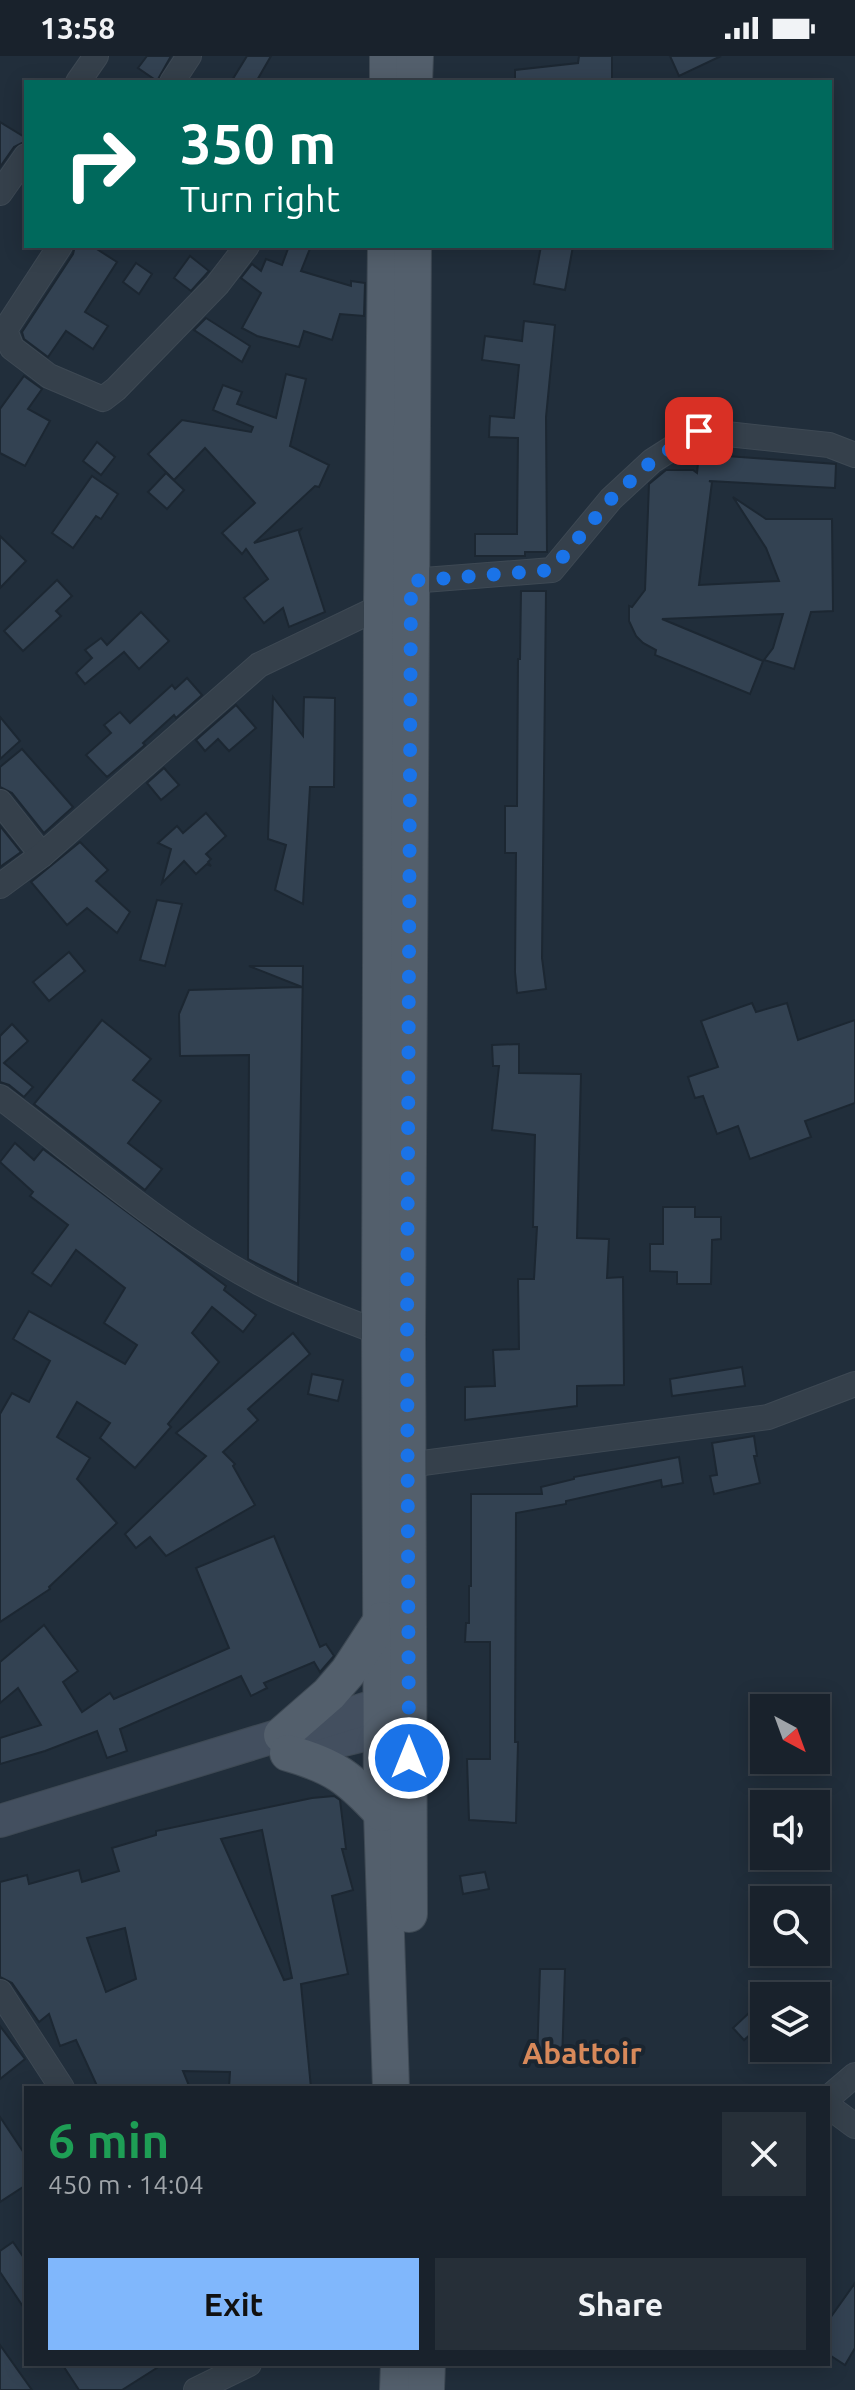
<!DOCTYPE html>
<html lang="en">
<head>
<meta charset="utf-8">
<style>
	body { margin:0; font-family:Ubuntu,sans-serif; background:#262f38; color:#f1f3f6; height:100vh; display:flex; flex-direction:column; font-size:30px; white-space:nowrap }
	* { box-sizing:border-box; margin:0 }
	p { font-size:26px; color:#9fa4a9 }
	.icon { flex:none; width:44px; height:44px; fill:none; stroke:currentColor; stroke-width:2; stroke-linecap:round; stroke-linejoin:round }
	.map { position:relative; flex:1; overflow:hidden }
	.sheet { position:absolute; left:24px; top:2030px; width:806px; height:280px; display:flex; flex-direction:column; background:#19222c; border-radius:0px; box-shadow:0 4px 20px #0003,0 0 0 2px #373f48 }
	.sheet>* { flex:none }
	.banner { position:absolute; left:24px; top:24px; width:808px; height:168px; border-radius:0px; box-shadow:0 4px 20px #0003,0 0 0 2px #373f48; background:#00695c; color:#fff; overflow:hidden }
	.needle { width:52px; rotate:139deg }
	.buttons { position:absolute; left:750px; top:1638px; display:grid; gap:16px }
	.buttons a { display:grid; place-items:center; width:80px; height:80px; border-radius:0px; background:#19222c; box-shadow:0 4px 20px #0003,0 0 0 2px #373f48; font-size:40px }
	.pin { position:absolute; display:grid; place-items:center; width:68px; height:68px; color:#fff; margin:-34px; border-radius:16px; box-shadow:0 4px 12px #0006 }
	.me { position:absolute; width:88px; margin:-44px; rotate:0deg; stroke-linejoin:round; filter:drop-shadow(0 0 6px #0008) }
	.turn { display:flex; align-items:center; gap:28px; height:168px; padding:0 24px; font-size:36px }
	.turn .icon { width:104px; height:104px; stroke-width:2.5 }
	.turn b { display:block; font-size:56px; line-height:68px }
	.round { display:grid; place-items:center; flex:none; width:84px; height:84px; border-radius:0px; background:#262f38 }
	.overview { display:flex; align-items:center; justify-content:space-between; height:136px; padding:0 24px }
	h1 { font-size:48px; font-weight:700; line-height:60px; color:#1e9e55 }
	.button { display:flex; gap:16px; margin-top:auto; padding:16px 24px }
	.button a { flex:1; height:92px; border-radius:0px; background:#80b7fc; color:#111; font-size:32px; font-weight:700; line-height:92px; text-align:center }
	.button a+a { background:#262f38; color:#f1f3f6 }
	.status { display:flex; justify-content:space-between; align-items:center; height:56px; padding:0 40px; background:#19222c; direction:ltr }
	.status svg { height:22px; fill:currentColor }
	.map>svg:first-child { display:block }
	.building { fill:#334252; stroke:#1c2732; stroke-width:2; fill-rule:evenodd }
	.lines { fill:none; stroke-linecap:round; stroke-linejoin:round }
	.minor-casing { stroke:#3e4954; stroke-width:26 }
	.secondary-casing { stroke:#3e4954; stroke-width:34 }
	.primary-casing { stroke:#3e4954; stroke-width:38 }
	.minor { stroke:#35404b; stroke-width:24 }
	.secondary { stroke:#434f5f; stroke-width:32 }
	.primary { stroke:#535f6c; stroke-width:36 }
	.route { stroke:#1a73e8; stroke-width:14; stroke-dasharray:0 25.2 }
	.labels { text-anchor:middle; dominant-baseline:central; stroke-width:8; stroke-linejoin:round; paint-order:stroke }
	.neighbourhood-label { font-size:30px; font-weight:bold; fill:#d8895a; stroke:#1a2530 }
</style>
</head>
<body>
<div class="status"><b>13:58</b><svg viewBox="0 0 49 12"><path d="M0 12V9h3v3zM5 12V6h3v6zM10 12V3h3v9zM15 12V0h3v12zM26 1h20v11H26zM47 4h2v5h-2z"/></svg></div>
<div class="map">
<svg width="855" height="2334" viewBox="0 0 855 2334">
	<rect width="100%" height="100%" fill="#212e3b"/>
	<g class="building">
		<polygon points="147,0 171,0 157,25 138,12"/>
		<polygon points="247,0 271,0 256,26 231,26"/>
		<polygon points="579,0 612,0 612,26 515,26 515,14 578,7"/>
		<polygon points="670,0 721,0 679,20"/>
		<polygon points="0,66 26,82 26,85 14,91 0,111"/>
		<polygon points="75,190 92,190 117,206 85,256 108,270 93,293 66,275 48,301 24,283 22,276 73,198"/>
		<polygon points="289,190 311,190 301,215 351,230 351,225 365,227 364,260 340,258 332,284 304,275 299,291 257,280 242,272 261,237 241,222 252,208 261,215 266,203 282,209"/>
		<polygon points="541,190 573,190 565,234 534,228"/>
		<polygon points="190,200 209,215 191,235 174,222"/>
		<polygon points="136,207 152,218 139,238 123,226"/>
		<polygon points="206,262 250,290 242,306 194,274"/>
		<polygon points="524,265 555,269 546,361 547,496 525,496 525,500 475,500 475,478 517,478 518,382 489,381 490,360 514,362 519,309 482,304 485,280 522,285"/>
		<polygon points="286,318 306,323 290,390 329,409 319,431 315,430 254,487 301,473 299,476 325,556 289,571 283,552 264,567 244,542 268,523 246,493 242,498 222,477 255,447 205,392 174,424 148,398 182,364 251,376 253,371 213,354 223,329 242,336 237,348 276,362"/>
		<polygon points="24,320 42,333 28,353 50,365 25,410 0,397 0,353"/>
		<polygon points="97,386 115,401 101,419 83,405"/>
		<polygon points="699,398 836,408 835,432 709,425 712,426 699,529 779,525 766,492 733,441 766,463 832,463 833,555 811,556 794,613 764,604 773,592 783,558 662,563 763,605 750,638 655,599 656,594 643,587 636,580 629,565 629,550 632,551 645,534 649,428 666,414 693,414 697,417"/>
		<polygon points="166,417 184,434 167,453 148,436"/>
		<polygon points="92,420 118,438 101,463 96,460 73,492 52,477"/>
		<polygon points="0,480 26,505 0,532"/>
		<polygon points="57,524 72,540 56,555 61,560 23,595 4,575"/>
		<polygon points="521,535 546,535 542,902 546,933 517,937 515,916 516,797 505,797 505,750 517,750 518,603 520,603"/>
		<polygon points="141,556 169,585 139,613 124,596 85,628 76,617 92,602 85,594 101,582 107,589"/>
		<polygon points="187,622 202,639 176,662 174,659 143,687 145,689 107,721 86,699 111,677 104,669 120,656 130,667 172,629 175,633"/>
		<polygon points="273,641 303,680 304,641 335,642 334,731 310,731 303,848 275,834 286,789 268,783"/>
		<polygon points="236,649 256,672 229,695 218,683 205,695 196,684"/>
		<polygon points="0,661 20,685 0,703"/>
		<polygon points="22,693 73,751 44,777 12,737 0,731 0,711"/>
		<polygon points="164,712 179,729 161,744 147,727"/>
		<polygon points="206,757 226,780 206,798 211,803 208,806 211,810 207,808 196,818 184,805 162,827 171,793 158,787 177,770 183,777"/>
		<polygon points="0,770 21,796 0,811"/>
		<polygon points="80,786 108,814 96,825 130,856 117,877 87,852 67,869 31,826"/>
		<polygon points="157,844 182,848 165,910 140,904"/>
		<polygon points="69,896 85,915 49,945 33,926"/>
		<polygon points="249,910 303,910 298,1228 248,1203 249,999 180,1000 179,958 189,934 302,931"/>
		<polygon points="752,947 756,956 787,947 798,984 855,964 855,1047 805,1065 811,1081 750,1103 738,1070 717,1078 703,1040 695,1042 688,1021 718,1011 701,965"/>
		<polygon points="102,964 151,1003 133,1024 161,1045 128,1087 162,1113 145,1134 34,1048"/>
		<polygon points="12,968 28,985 4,1007 33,1031 24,1041 9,1029 0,1026 0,980"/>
		<polygon points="519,988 519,1017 581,1018 577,1182 609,1183 607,1222 623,1221 624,1329 577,1330 577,1350 465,1364 465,1331 495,1330 493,1294 519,1293 518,1223 534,1223 537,1171 533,1171 535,1079 492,1074 499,1010 493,1010 492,989"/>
		<polygon points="15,1087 34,1104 43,1093 226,1230 224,1234 256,1259 243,1276 212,1251 192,1277 219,1306 168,1368 171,1371 135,1412 100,1382 110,1367 77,1346 57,1381 90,1402 77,1423 117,1467 49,1531 50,1533 0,1566 0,1358 12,1337 29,1346 50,1305 13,1283 29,1255 125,1308 137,1289 104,1267 125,1232 76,1194 51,1230 32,1217 68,1169 30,1140 33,1136 0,1106"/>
		<polygon points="663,1151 695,1151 695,1161 721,1161 721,1183 712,1184 711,1228 677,1228 677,1216 650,1215 650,1188 663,1188"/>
		<polygon points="293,1277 310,1298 248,1353 258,1364 223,1396 235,1408 233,1410 255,1449 166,1500 150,1481 136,1492 125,1478 206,1400 176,1377"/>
		<polygon points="742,1311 745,1330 672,1340 670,1323"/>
		<polygon points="312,1318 343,1324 338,1345 308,1338"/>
		<polygon points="754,1380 757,1400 754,1400 760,1427 714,1438 710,1420 717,1419 712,1387"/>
		<polygon points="679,1401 683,1427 662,1431 661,1424 566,1445 566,1448 516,1457 515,1686 518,1686 516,1767 469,1764 467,1703 490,1703 490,1586 465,1586 466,1567 469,1567 469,1530 471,1530 471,1438 542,1438 541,1431 574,1423 574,1421"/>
		<polygon points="274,1480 320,1591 326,1588 334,1600 320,1616 314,1606 264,1627 267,1632 251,1640 241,1620 120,1673 127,1695 107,1702 97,1675 45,1695 0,1708 0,1682 41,1669 18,1632 0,1647 0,1606 44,1569 78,1615 63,1626 82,1656 110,1637 114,1643 229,1592 196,1512"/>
		<path d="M334,1740L340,1744L346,1793H342L353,1834L332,1840L348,1918L301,1928L311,2032H229L230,2016L183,2015L190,2032H98L76,1984L60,1990L49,1958L39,1966L12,1927L0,1921V1826L27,1819L29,1828L79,1814L82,1826L119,1815L112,1792L156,1779V1775L312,1742ZM262,1774L292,1922L284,1924L221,1783ZM125,1872L136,1923L106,1936L87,1882Z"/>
		<polygon points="485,1816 489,1833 463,1838 460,1820"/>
		<polygon points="540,1913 565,1913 562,2006 537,2005"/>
		<polygon points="750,1956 761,1969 744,1984 733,1972"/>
		<polygon points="0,1970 25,2003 0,2023"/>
		<polygon points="0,2061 26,2100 26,2129 0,2146"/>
		<polygon points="13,2186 26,2205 26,2255 0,2216 0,2195"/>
		<polygon points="855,2227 855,2292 845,2309 828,2298 828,2265"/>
		<polygon points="0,2289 32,2334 0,2334"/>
		<polygon points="62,2308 163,2308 122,2334 79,2334"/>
	</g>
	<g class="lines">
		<g class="minor-casing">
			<g id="minor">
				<polyline points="78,26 96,0"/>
				<polyline points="172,26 189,0"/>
				<polyline points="0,137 26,100"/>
				<polyline points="60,190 5,274 12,292 49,320 103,343 116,333 217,229 247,190"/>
				<polyline points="411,525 552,514 611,443 652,405 699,375 829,389 855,399"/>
				<polyline points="0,746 42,799"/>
				<polyline points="0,830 42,799 259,609 382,550"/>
				<path d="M0,1041C85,1105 166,1177 260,1227C298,1247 340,1261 380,1277"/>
				<polyline points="408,1409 768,1361 855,1328"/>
				<polyline points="0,1936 62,2032"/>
				<polyline points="828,2042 855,2019"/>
				<polyline points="828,2050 855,2070"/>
				<polyline points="196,2334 249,2308"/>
			</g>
		</g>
		<g class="secondary-casing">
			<g id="secondary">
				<polyline points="298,1695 381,1675 405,1672"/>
				<polyline points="0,1765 381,1648 407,1645"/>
			</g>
		</g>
		<g class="primary-casing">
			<g id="primary">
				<polyline points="388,26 388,0"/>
				<polyline points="414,26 415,0"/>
				<polyline points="386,190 382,550 380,1277 382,1757 391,2032"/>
				<polyline points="282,1679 329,1638 348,1616 382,1564"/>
				<path d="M288,1697C334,1710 350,1722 382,1757"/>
				<polyline points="409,1858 407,1280 413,190"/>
				<polyline points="398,2334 399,2308"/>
				<polyline points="426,2334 427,2308"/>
			</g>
		</g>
		<use href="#minor" class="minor"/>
		<use href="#secondary" class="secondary"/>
		<use href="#primary" class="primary"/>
	</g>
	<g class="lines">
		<polyline class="route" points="409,1702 407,1280 411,525 552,514 611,443 652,405 699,375"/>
	</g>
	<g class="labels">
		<g class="neighbourhood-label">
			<text x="582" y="1997">Abattoir</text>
		</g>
	</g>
</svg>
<div class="buttons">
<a><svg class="needle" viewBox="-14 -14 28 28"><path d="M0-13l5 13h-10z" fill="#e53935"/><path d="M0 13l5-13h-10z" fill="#9fa4a9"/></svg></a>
<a><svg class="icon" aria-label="sound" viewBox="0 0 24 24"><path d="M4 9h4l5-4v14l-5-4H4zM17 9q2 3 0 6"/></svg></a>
<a><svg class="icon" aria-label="search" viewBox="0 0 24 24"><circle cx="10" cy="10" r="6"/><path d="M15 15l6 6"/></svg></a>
<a><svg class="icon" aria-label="layers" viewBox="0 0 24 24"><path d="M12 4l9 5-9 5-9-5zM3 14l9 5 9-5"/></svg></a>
</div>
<div class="pin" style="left:699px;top:375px;background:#d93025"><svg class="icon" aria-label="arrive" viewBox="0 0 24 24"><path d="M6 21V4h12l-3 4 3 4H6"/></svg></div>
<svg class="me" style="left:409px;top:1702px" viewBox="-20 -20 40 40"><circle r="17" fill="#1a73e8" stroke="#fff" stroke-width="3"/><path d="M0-11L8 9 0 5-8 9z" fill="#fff"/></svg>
<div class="banner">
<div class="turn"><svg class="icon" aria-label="right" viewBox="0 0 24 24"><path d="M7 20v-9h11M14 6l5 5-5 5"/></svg><div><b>350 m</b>Turn right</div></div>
</div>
<section class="sheet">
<div class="overview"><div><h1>6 min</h1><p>450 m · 14:04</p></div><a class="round"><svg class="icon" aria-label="close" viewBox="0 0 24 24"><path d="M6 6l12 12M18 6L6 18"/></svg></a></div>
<div class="button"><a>Exit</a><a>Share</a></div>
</section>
</div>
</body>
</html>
